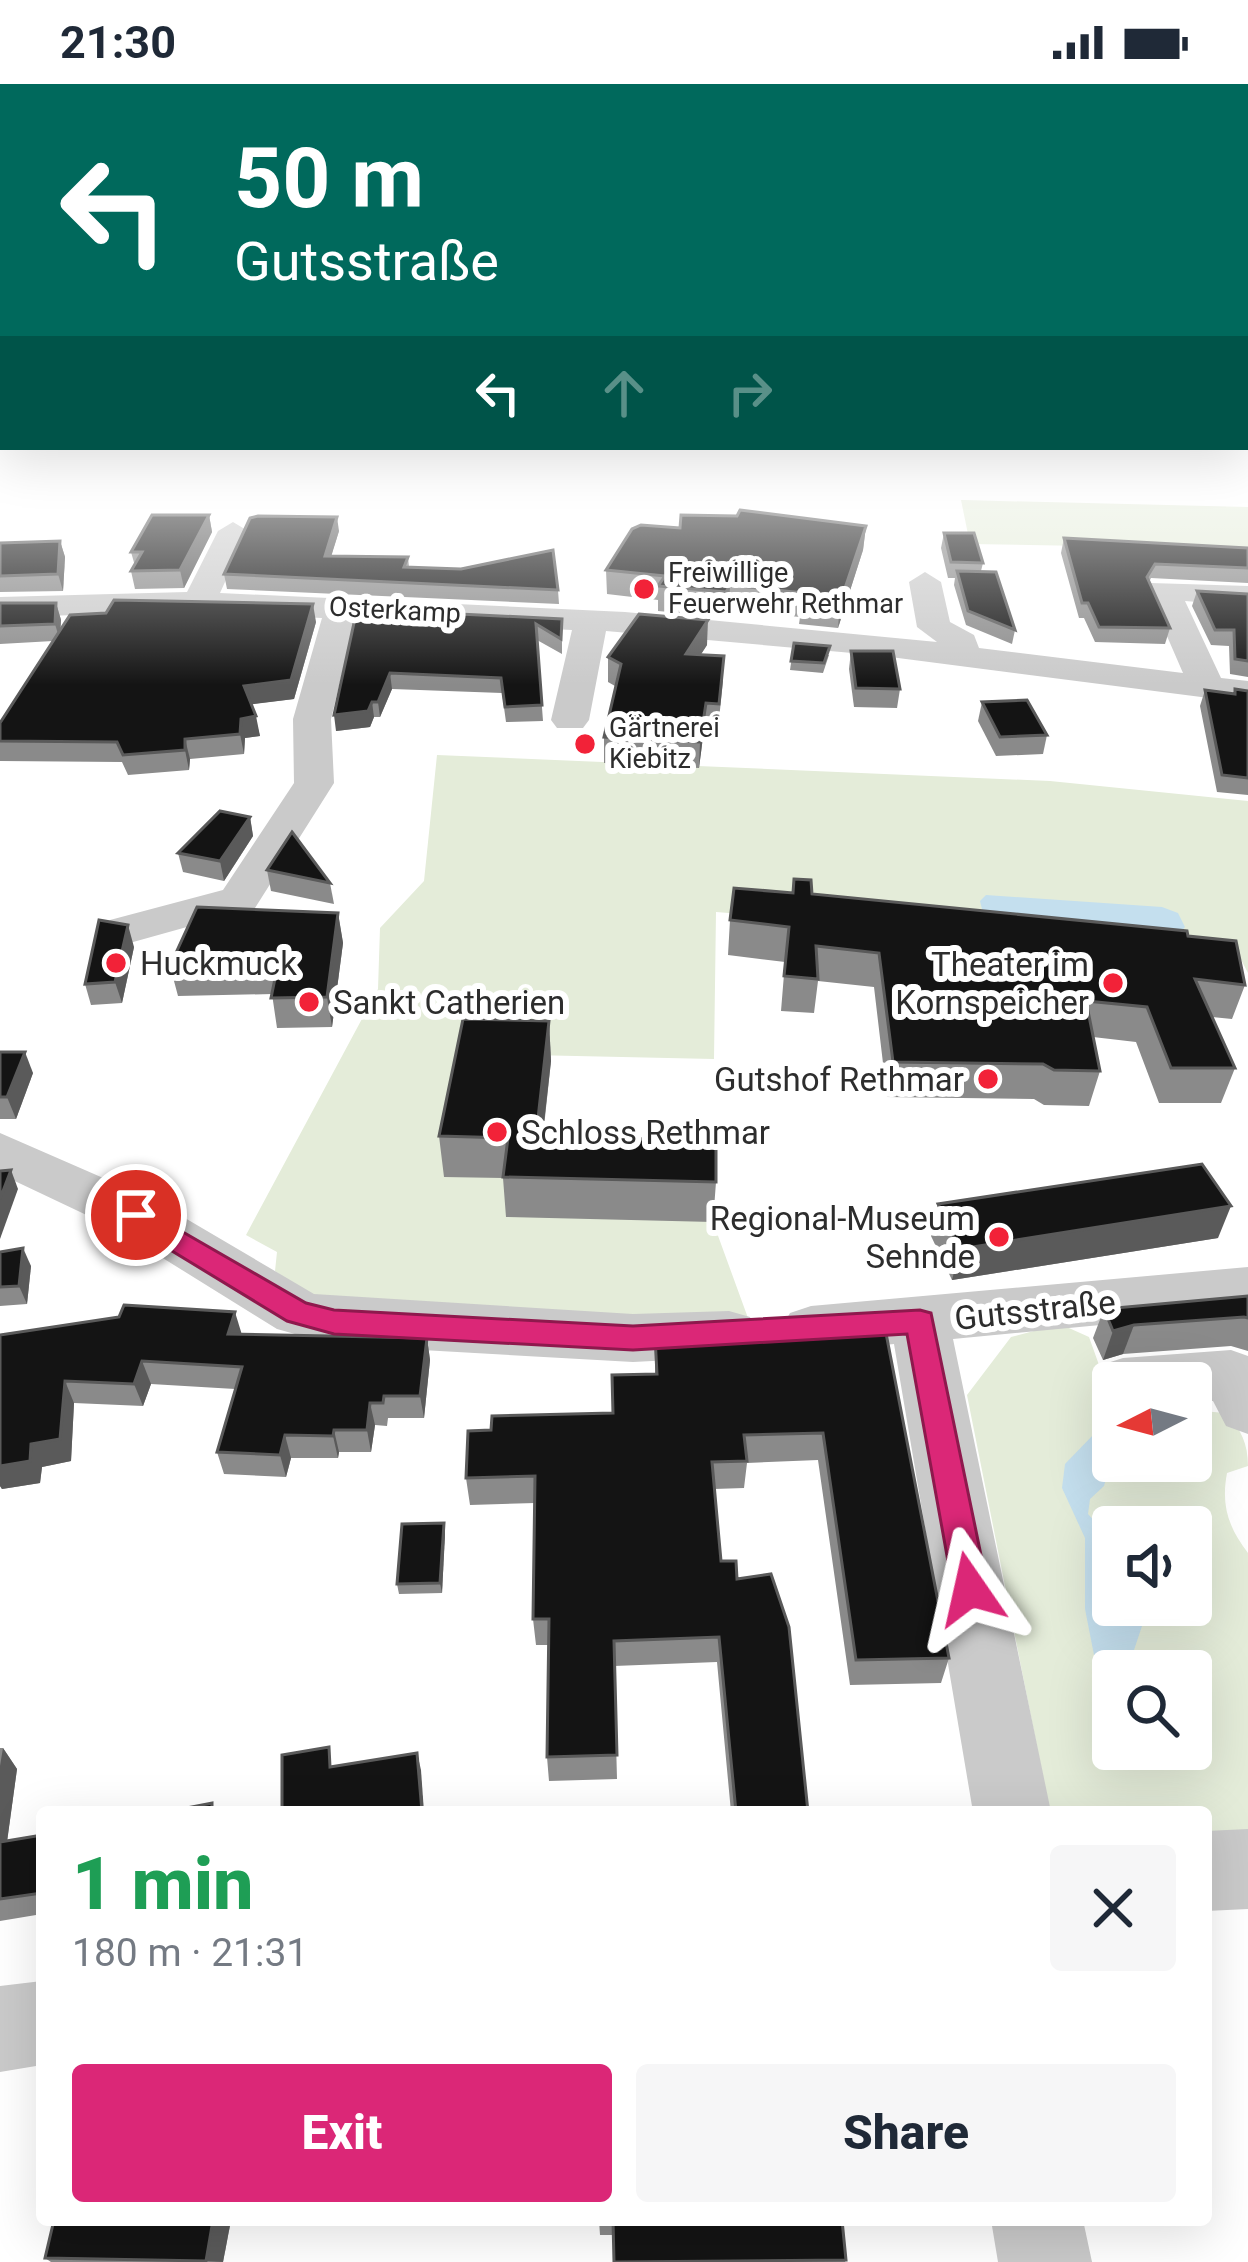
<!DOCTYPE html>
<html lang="en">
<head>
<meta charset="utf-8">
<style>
	body { margin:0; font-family:Roboto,sans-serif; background:#f6f6f7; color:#1f2937; height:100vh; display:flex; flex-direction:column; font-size:45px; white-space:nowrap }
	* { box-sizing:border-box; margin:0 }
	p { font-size:39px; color:#747a83 }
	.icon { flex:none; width:66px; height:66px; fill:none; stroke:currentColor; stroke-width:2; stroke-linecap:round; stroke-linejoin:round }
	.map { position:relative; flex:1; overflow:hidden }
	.drawer { position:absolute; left:36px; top:1722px; width:1176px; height:420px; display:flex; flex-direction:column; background:#fff; border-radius:12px; box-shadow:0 12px 48px #0002 }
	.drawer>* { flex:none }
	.top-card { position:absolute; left:0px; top:0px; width:1248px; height:366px; box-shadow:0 12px 48px #0002; background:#00695c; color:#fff; overflow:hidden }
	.needle { width:78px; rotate:264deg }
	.controls { position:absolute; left:1092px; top:1278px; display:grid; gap:24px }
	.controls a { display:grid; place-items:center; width:120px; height:120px; border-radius:12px; background:#fff; box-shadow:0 12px 48px #0002; font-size:60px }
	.pin { position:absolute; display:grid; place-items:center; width:102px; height:102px; color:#fff; margin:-51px; border:6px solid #fff; border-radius:50%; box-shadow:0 3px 12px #0007 }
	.me { position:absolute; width:132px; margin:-66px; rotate:349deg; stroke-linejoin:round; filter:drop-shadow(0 0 9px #0008) }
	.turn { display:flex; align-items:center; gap:42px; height:252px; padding:0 36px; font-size:54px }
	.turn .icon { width:156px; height:156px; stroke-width:2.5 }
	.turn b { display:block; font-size:84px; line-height:102px }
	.lanes { display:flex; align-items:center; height:114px; padding:0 36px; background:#0003; justify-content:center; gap:60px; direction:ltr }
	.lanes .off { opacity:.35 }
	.round { display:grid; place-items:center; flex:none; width:126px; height:126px; border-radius:12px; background:#f6f6f7 }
	.overview { display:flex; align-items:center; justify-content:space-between; height:204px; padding:0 36px }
	h1 { font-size:72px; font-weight:800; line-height:90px; color:#1e9e55 }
	.cta { display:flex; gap:24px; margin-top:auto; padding:24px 36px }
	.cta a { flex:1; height:138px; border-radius:12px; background:#db2777; color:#fff; font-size:48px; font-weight:800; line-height:138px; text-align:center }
	.cta a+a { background:#f6f6f7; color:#1f2937 }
	.status { display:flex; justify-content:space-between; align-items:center; height:84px; padding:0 60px; background:#fff; direction:ltr }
	.status svg { height:33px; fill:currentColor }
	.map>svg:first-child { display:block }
	.green { fill:#e4ecd9; fill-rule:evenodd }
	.water { fill:#c4dfee }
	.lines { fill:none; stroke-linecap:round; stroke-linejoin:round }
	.minor { fill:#cacaca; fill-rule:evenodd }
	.wall { fill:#8a8a8a }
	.shaded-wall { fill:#5a5a5a }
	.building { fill:#141414; stroke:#5a5a5a; stroke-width:3 }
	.route { fill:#db2777; stroke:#8e194d; stroke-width:3 }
	.poi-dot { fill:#f22238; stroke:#fff; stroke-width:4.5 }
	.labels { text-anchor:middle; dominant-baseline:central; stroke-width:12; stroke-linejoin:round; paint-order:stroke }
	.far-poi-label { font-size:27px; fill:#2d2d2d; stroke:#fff; text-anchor:start }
	.far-street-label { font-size:27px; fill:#2d2d2d; stroke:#fff }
	.poi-label { font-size:33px; fill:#2d2d2d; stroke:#fff; text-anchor:start }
	.street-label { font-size:33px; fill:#2d2d2d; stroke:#fff }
</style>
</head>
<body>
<div class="status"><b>21:30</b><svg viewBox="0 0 49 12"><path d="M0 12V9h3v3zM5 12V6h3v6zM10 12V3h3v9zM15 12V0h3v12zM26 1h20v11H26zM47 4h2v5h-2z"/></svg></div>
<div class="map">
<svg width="1248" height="2178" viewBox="0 0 1248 2178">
	<rect width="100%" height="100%" fill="#fff"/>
	<g class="green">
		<polygon points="961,416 1248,423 1248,465 970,460"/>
		<polygon points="437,671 1050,697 1248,717 1248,889 1237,868 716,828 714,975 530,971 511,1095 713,1138 748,1234 683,1238 318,1217 275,1187 277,1168 246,1151 378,905 380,844 424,797"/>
		<path d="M1060,1240L1089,1253L1113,1320V1377H1191V1326L1225,1329C1241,1344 1248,1360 1248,1382L1227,1389C1221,1421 1228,1443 1248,1469V1761L1206,1763V1728H1050L967,1311L1011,1253ZM1113,1443H1191V1521H1113ZM1113,1587H1191V1665H1113Z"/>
	</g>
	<g class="water">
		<polygon points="986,811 1162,823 1178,829 1185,843 1181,848 984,833 980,817"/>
		<polygon points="1113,1341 1113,1369 1104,1402 1090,1415 1088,1430 1113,1457 1113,1521 1140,1521 1142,1542 1127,1587 1113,1587 1113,1637 1104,1622 1085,1525 1085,1454 1062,1404 1065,1380 1094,1350"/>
	</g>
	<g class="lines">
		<g class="minor">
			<polygon points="233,438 248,447 220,509 625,528 937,558 917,543 909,498 925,488 941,498 950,538 974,551 979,564 1183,589 1147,506 1151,499 1248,502 1248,522 1185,517 1221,594 1248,597 1248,619 875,571 606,547 589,636 583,644 557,644 551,636 572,546 355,535 331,635 334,699 255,824 126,860 110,856 103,846 110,836 223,806 294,699 293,635 322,534 199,528 0,533 0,513 187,508 218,447"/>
			<polygon points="0,1049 156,1117 314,1210 633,1230 729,1227 750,1233 759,1250 750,1267 729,1273 633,1278 334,1261 277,1245 116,1145 0,1090"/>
			<polygon points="1248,1183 1248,1227 953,1255 1051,1728 973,1728 894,1260 811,1268 790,1261 781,1245 790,1229 811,1222"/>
			<polygon points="1231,1266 1248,1272 1248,1350 1226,1342 1213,1317 1191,1319 1191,1299 1113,1299 1113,1321 1101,1317 1092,1299 1101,1281 1123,1274"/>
			<polygon points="1248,1745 1248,1825 1206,1827 1206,1747"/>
			<polygon points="42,1897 42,1981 0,1988 0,1902"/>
			<polygon points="991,2136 1083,2136 1092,2178 998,2178"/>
		</g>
	</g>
	<g class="wall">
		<polygon points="209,431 212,448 184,504 135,505 131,487 135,482 131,468"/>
		<polygon points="866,442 863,466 838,544 799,540 800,533 729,526 725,533 658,527 658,516 607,510 606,486 680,444"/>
		<polygon points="339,447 331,472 408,473 409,483 558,506 559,520 227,505 224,490"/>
		<polygon points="944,449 983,479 981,487 1015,546 1012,560 966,541 954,501 955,494 948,494 941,464"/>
		<polygon points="1064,454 1248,464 1248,499 1151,494 1149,498 1170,544 1165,560 1095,558 1084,534 1079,534 1061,469"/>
		<polygon points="60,457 65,473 63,507 0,508 0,459"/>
		<polygon points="1197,507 1248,510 1248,593 1230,590 1229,562 1211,561 1192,522"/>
		<polygon points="0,519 56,519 61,536 60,546 316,538 294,615 251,620 260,652 245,654 244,670 190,675 189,686 128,691 122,678 0,677 0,639 53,557 0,560"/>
		<polygon points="357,525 562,535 562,570 537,556 543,637 506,638 502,609 392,605 380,633 374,633 370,643 336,647"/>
		<polygon points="794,559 829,571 823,589 790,586"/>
		<polygon points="707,561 701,570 723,597 718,645 704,645 699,684 604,679 604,653 615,602 608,598 608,573"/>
		<polygon points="851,567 900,605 897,624 854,623 849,585"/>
		<polygon points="1235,605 1248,607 1248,711 1217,708 1200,622 1205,606 1234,610"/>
		<polygon points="982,618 1047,651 1043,670 996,672 978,637"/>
		<polygon points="250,733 253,752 224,797 183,788 178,769"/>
		<polygon points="267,786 330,799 334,820 271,807"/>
		<polygon points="812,810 1188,852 1245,901 1232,935 1212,933 1235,984 1221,1019 1159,1019 1136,958 1093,953 1100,987 1089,1022 1044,1021 1034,1015 887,1013 874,903 818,897 814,929 781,927 785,878 728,871 730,836"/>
		<polygon points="338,829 343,859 332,943 277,944 272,910 178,912 170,882"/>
		<polygon points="134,863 122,919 91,921 85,900"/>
		<polygon points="549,937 551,977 543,1052 716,1098 713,1138 506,1133 503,1094 444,1093 439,1052"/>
		<polygon points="0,968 33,989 16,1035 0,1035"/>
		<polygon points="938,1120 1218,1154 952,1196 931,1152"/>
		<polygon points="0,1168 31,1182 27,1220 0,1222"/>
		<polygon points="1248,1212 1248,1267 1231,1262 1123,1270 1103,1276 1093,1254 1104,1225"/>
		<polygon points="884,1239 949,1574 941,1599 850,1601 818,1376 747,1379 744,1404 714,1405 721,1477 737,1495 808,1728 731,1728 717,1578 614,1582 617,1695 549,1697 547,1673 549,1561 536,1561 533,1535 535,1419 470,1421 466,1394 491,1346 612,1329 655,1290 655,1253"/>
		<polygon points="242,1250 427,1254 430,1276 424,1334 388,1334 387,1342 375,1341 371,1368 339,1368 338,1374 291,1374 286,1393 224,1390 217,1368 235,1305 151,1300 143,1322 74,1319 71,1377 42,1383 40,1399 2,1405 0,1402 0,1251"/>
		<polygon points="444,1439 445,1450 442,1509 399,1510 397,1500"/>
		<polygon points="0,1664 3,1664 17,1685 7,1757 42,1751 42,1830 0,1837"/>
		<polygon points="54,2136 231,2136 223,2178 51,2178 45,2174"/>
		<polygon points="599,2136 842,2136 846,2176 845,2178 614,2178 613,2151 600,2151"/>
	</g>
	<g class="shaded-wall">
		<polygon points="209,431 212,448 184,504 180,486"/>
		<polygon points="337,433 339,447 327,486 325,472"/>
		<polygon points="866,442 863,466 838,544 840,519"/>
		<polygon points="60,457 65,473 63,507 58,490"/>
		<polygon points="730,501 729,526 725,533 726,508"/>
		<polygon points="56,519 61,536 60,557 55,540"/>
		<polygon points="313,520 316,538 294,615 247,621 244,602"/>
		<polygon points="708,536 707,561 685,595 686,570"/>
		<polygon points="390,589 392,605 380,633 378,618"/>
		<polygon points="372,618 374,633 370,643 336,647 334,631"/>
		<polygon points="706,619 704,645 699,684 700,658"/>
		<polygon points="256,632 260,652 245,654 244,670 240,650 241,635"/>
		<polygon points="185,655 190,675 189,686 185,666"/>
		<polygon points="250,733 253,752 224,797 220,777"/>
		<polygon points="338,829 343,859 332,943 327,913"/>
		<polygon points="128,841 134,863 122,919 115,898"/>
		<polygon points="549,937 551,977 538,1092 536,1052"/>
		<polygon points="25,968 33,989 16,1035 7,1013"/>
		<polygon points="11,1086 18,1105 0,1155 0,1115"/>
		<polygon points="1231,1122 1218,1154 952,1196 960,1165"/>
		<polygon points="23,1164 31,1182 27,1220 19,1202"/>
		<polygon points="235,1228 242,1251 228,1250"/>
		<polygon points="1134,1241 1123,1270 1103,1276 1113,1247"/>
		<polygon points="427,1254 430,1276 424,1334 420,1312"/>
		<polygon points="142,1277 151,1300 143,1322 134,1300"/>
		<polygon points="65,1297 74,1319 71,1377 42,1383 40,1399 2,1405 0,1402 0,1382 31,1360"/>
		<polygon points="370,1319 375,1341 371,1368 367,1346"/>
		<polygon points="334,1346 339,1368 338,1374 333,1352"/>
		<polygon points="285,1351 291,1374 286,1393 280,1371"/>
		<polygon points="444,1439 445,1450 442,1509 440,1499"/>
		<polygon points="3,1664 17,1685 4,1780 0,1775 0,1682"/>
		<polygon points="417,1669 421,1686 424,1728 422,1728"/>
		<polygon points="213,2136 231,2136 223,2178 206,2177"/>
	</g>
	<g class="building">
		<polygon points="740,426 866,442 840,519 802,515 804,509 730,501 726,508 658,502 665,492 606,486 632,445 641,441 680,444 681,431 737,432"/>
		<polygon points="152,431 209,431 180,486 131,487 142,468 131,468"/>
		<polygon points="258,432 337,433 325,472 408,473 404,483 461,485 553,466 558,506 224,490 250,434"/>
		<polygon points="944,449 974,449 983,479 951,478"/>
		<polygon points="1064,454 1248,464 1248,484 1155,480 1147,493 1170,544 1099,543 1088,519 1082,519"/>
		<polygon points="60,457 58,490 0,492 0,459"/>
		<polygon points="957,487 996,488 1015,546 968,527"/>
		<polygon points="1197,507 1248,510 1248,577 1235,575 1234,546 1215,546"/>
		<polygon points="114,516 313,520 291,596 244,602 256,632 241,635 240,650 185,655 185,666 123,671 117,658 0,657 0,639 70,531 106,529"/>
		<polygon points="0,519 56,519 55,540 0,542"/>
		<polygon points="357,525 562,535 561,555 536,540 542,621 505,623 501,594 390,589 378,618 372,618 368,627 334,631"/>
		<polygon points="639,530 708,536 686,570 724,572 719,620 706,619 700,658 604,653 621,580 608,573"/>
		<polygon points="794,559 830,562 824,579 791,577"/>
		<polygon points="851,567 893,567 900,605 856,604"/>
		<polygon points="1235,605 1248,607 1248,694 1222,691 1205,606 1235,610"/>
		<polygon points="1027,616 1047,651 1000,653 982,618"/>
		<polygon points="220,727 250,733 220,777 178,769"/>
		<polygon points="292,748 330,799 267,786"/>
		<polygon points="794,795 811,796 812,810 1187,847 1188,852 1236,857 1245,901 1195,895 1235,984 1171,984 1147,923 1086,917 1100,987 1054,986 1043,980 893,978 879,869 816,862 818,895 784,892 789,843 730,836 734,804 793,809"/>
		<polygon points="197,823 338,829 327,913 271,914 278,880 170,882"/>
		<polygon points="99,836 128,841 115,898 85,900"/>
		<polygon points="463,935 549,937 536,1052 716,1057 716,1098 503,1093 508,1054 439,1052"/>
		<polygon points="0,968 25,968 7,1013 0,1013"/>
		<polygon points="1202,1080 1231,1122 960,1165 938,1120"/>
		<polygon points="11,1086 0,1115 0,1087"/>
		<polygon points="23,1164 19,1202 0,1203 0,1168"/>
		<polygon points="1248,1212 1248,1234 1244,1233 1134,1241 1113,1247 1104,1225"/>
		<polygon points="124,1221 235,1228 228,1250 427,1254 420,1312 384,1312 383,1319 370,1319 367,1346 334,1346 333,1352 285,1351 280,1371 217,1368 242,1283 142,1277 134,1300 65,1297 60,1355 31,1360 30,1377 0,1382 0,1251 119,1233"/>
		<polygon points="884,1239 949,1574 856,1576 823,1349 744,1351 747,1377 712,1378 721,1477 736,1477 737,1495 771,1490 789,1543 808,1728 736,1728 719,1553 614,1557 617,1671 547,1673 549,1535 533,1535 535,1392 466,1394 468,1347 491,1346 492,1332 613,1329 612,1291 657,1290 655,1253"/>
		<polygon points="444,1439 440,1499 397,1500 402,1440"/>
		<polygon points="329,1663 330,1683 417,1669 422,1728 282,1728 282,1671"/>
		<polygon points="212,1719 212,1728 166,1728"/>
		<polygon points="42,1751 42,1809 0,1815 0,1758"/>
		<polygon points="54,2136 213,2136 206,2177 45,2174"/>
		<polygon points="613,2136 842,2136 846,2176 614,2178"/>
	</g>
	<linearGradient id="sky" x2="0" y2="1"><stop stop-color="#99c5ea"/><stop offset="0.49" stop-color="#fff"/><stop offset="1" stop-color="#fff" stop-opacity="0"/></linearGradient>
	<rect width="1248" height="601" fill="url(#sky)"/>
	<polygon class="route" points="136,1121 306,1219 334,1226 633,1242 920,1226 931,1229 988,1505 983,1516 970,1521 958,1516 953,1505 907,1250 633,1266 334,1250 287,1237 126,1139 122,1131 126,1124"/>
	<g class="poi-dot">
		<circle cx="644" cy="505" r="12"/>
		<circle cx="585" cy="660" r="12"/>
		<circle cx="116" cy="879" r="12"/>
		<circle cx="1113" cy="899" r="12"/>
		<circle cx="309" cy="918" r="12"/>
		<circle cx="988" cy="995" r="12"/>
		<circle cx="497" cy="1048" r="12"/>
		<circle cx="999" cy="1153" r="12"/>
	</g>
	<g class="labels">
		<g class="far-poi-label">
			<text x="668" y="489">Freiwillige<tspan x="668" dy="31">Feuerwehr Rethmar</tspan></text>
			<text x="609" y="644">Gärtnerei<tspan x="609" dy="31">Kiebitz</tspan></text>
		</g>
		<g class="far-street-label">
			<text transform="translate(395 526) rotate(3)">Osterkamp</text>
		</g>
		<g class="poi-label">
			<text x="140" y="879">Huckmuck</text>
			<text x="1089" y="880" text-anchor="end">Theater im<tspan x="1089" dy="38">Kornspeicher</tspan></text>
			<text x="333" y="918">Sankt Catherien</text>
			<text x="964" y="995" text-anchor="end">Gutshof Rethmar</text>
			<text x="521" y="1048">Schloss Rethmar</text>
			<text x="975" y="1134" text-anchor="end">Regional-Museum<tspan x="975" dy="38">Sehnde</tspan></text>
		</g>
		<g class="street-label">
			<text transform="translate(1035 1226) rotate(-6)">Gutsstraße</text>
		</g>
	</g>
</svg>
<div class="controls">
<a><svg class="needle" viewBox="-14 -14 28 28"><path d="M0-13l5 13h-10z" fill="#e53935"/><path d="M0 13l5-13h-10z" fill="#747a83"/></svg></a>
<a><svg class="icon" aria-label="sound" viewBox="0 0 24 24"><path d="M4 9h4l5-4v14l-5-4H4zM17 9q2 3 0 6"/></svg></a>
<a><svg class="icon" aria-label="search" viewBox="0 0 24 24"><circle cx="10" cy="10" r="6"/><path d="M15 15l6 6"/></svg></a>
</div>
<div class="pin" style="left:136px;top:1131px;background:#d93025"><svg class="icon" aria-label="arrive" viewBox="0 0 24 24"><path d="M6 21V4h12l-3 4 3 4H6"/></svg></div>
<svg class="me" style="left:970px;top:1505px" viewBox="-20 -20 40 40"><path d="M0-17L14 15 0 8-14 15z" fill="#db2777" stroke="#fff" stroke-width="4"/></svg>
<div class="top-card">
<div class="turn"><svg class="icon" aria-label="left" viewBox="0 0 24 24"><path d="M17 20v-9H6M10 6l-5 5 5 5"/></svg><div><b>50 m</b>Gutsstraße</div></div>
<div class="lanes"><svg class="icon" aria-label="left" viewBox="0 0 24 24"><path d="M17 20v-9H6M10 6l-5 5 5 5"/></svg><svg class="icon off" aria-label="ahead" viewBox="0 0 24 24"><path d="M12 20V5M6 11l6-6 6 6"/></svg><svg class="icon off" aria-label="right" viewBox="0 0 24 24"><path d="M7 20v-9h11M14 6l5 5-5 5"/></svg></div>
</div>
<section class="drawer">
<div class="overview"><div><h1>1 min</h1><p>180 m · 21:31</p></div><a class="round"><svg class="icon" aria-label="close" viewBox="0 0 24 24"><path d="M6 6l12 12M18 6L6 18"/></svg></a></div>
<div class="cta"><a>Exit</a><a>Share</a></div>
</section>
</div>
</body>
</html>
